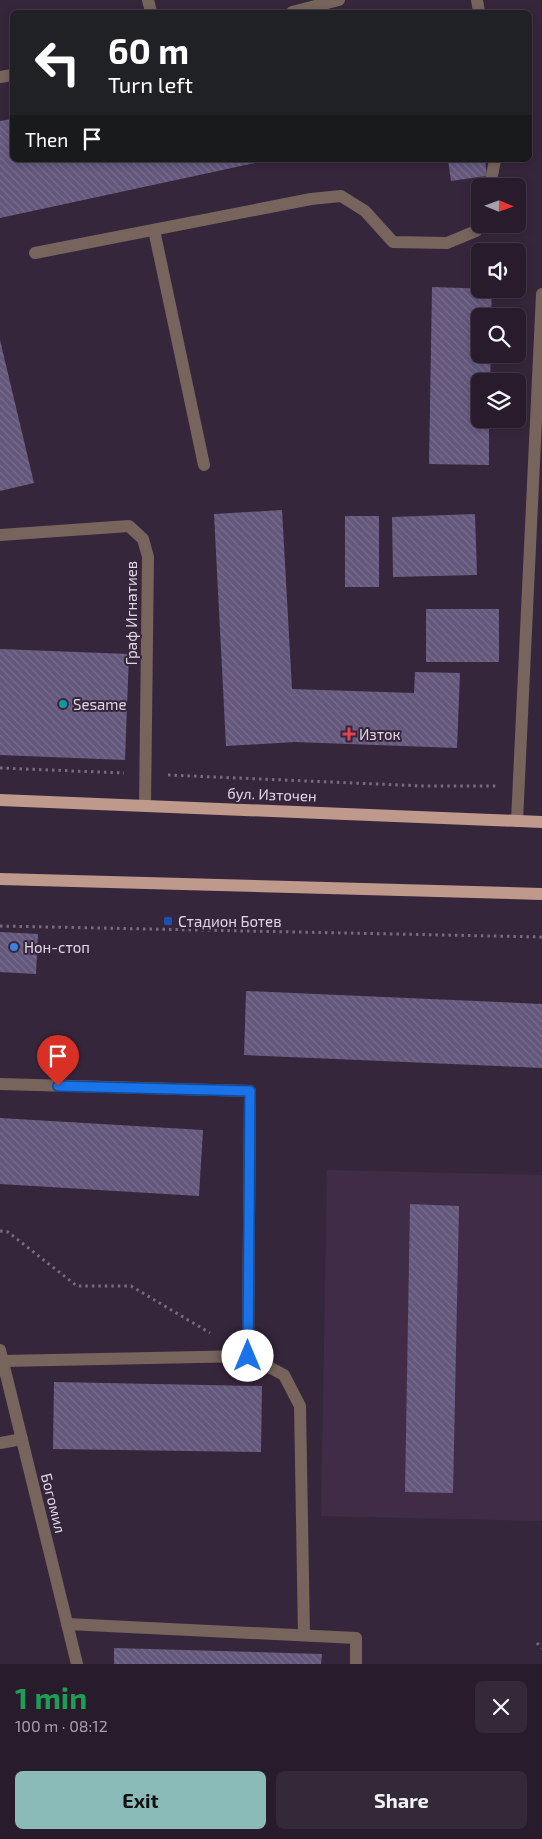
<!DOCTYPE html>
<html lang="en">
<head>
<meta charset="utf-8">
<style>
	body { margin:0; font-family:"Exo 2",sans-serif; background:#342938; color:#f1f3f6; height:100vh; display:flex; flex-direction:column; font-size:19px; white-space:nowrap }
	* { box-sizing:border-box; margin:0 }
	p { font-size:16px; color:#a5a1a9 }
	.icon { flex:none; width:28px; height:28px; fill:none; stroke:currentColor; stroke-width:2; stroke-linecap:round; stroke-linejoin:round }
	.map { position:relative; height:1664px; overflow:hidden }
	.side { display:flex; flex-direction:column; background:#281c2c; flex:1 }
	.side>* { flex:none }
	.top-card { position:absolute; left:10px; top:10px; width:522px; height:152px; border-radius:8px; box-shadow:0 2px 8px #0003,0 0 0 1px #443a48; background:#202124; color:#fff; overflow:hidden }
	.needle { width:32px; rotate:91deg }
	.buttons { position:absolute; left:471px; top:178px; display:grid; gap:10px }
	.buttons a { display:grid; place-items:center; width:55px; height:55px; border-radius:8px; background:#281c2c; box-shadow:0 2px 8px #0003,0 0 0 1px #443a48; font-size:25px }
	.pin { position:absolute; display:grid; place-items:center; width:42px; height:42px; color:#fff; margin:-51px -21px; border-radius:50% 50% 50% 0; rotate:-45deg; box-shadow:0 0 5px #0007 }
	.pin .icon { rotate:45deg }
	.me { position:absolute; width:55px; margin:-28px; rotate:0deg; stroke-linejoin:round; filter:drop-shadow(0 0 4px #0008) }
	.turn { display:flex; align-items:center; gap:18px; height:105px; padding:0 15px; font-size:22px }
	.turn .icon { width:65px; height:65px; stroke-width:2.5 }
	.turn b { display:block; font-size:35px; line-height:42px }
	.then { display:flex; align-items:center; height:48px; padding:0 15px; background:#0003; gap:10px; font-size:19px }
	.round { display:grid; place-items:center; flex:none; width:52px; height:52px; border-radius:8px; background:#342938 }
	.summary { display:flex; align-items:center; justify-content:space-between; height:85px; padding:0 15px }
	h1 { font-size:30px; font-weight:700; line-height:38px; color:#1e9e55 }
	.action { display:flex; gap:10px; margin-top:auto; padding:10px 15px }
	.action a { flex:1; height:58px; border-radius:8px; background:#8bbbb9; color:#111; font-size:20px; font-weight:700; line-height:58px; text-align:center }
	.action a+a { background:#342938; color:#f1f3f6 }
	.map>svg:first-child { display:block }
	.built { fill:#412c47 }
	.building { fill:url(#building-back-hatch) }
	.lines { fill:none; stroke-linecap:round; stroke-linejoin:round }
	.path { stroke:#796b7d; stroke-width:3; stroke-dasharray:2.5 4; stroke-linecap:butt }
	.service { stroke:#76645d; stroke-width:12 }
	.minor { stroke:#76645d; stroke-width:12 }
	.tertiary { stroke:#76645d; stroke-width:12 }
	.primary { stroke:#bf998b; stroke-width:12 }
	.route-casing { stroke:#114b97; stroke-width:12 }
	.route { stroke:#1a73e8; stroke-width:9 }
	.culture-dot { fill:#0f9aa8; stroke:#36263b; stroke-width:2 }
	.health-dot { fill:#e0444e; stroke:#36263b; stroke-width:2 }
	.transit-dot { fill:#1a4fb4; stroke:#36263b; stroke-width:2 }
	.shop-dot { fill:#3f7fe0; stroke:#36263b; stroke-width:2 }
	.labels { text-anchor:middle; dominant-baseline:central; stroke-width:4; stroke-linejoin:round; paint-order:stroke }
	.street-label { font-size:15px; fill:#e1d6e4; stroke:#36263b }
	.poi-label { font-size:15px; fill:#e1d6e4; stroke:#36263b; text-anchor:start }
</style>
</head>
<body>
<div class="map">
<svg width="542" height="1664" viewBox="0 0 542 1664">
	<defs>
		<pattern id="building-back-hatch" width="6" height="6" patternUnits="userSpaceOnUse" patternTransform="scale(1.25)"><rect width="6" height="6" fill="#63577b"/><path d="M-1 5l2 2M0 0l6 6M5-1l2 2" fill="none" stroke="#796e8e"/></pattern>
	</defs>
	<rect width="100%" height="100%" fill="#36263b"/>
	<polygon class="built" points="327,1170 542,1175 542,1521 321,1516"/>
	<g class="building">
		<polygon points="12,119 12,160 264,161 0,218 0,121"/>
		<polygon points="448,160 485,160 487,176 451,181"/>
		<polygon points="432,287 492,289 491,316 480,316 480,354 491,354 490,381 480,381 480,419 489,419 489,465 429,464"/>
		<polygon points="0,340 34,483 0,491"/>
		<polygon points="282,510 292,689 414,693 415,672 460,673 457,748 295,742 226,746 214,514"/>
		<polygon points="475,514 477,575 393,577 392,517"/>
		<rect x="345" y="516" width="34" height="71"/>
		<rect x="426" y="609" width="73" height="53"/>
		<polygon points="0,649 129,654 125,760 0,755"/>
		<polygon points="0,932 38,934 36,974 0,972"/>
		<polygon points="246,991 542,1004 542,1068 244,1055"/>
		<polygon points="0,1118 203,1130 199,1196 0,1184"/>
		<polygon points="410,1204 459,1206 453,1493 405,1492"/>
		<polygon points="54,1382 262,1386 261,1452 53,1449"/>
		<polygon points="114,1648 322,1654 321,1664 114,1664"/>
	</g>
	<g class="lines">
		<g class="path">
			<polyline points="0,768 124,773"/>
			<polyline points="168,775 423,786 496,786"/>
			<polyline points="0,926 542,937"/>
			<polyline points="0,1231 8,1232 77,1286 131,1286 210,1333"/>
			<polyline points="537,1643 542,1648"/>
		</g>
		<g class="service">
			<polyline points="477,0 479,12"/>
			<polyline points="490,186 495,160"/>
			<polyline points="154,230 204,465"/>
			<polyline points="35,253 311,199 341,196 365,211 393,242 447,243 476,231 480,219"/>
			<polyline points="0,535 129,526 143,539 148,557 145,805"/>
			<polyline points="0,1443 22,1439"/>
		</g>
		<g class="minor">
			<polyline points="148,0 151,12"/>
			<polyline points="292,12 339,0"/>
			<polyline points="0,77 12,75"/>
			<polyline points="517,821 542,294"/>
			<polyline points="0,1084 250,1091 248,1356"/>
			<polyline points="3,1361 248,1356 284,1375 300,1406 304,1635"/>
			<polyline points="67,1624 356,1638 356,1664"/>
		</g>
		<polyline class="tertiary" points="0,1350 77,1664"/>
		<g class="primary">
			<polyline points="0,800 542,822"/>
			<polyline points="0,879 542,894"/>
		</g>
	</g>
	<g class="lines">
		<g class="route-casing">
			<polyline id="route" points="58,1086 250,1091 248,1356"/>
		</g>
		<use href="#route" class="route"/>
	</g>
	<circle class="culture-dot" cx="63" cy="704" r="5"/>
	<path class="health-dot" d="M346.5 726.5h5v5h5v5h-5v5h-5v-5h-5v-5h5z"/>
	<rect class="transit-dot" x="163" y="916" width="10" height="10" rx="2.5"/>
	<circle class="shop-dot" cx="14" cy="947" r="5"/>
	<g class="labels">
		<g class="street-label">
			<text transform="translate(131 613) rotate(-90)">Граф Игнатиев</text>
			<text transform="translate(272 794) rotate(2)">бул. Източен</text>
			<text transform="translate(54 1503) rotate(76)">Богомил</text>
		</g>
		<g class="poi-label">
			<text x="73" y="704">Sesame</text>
			<text x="359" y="734">Изток</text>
			<text x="178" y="921">Стадион Ботев</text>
			<text x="24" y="947">Нон-стоп</text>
		</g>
	</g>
</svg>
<div class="buttons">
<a><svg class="needle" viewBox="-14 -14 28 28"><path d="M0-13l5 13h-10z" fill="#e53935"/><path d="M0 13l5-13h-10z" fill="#a5a1a9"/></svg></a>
<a><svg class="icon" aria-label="sound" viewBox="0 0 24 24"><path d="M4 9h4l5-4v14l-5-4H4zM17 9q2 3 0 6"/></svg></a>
<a><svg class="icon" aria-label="search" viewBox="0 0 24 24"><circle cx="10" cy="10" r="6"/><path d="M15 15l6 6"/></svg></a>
<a><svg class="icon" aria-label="layers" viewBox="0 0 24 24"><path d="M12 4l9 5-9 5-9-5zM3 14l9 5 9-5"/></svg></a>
</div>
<div class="pin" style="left:58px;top:1086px;background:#d93025"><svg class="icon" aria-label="arrive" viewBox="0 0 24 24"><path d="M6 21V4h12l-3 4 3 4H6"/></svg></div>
<svg class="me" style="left:248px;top:1356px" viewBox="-20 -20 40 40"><circle r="19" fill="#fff"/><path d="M0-13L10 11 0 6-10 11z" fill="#1a73e8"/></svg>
<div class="top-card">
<div class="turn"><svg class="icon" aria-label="left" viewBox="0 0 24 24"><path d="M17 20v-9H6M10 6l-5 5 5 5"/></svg><div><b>60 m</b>Turn left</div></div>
<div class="then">Then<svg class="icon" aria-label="arrive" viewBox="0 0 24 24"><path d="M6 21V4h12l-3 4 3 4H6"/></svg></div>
</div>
</div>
<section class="side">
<div class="summary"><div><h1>1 min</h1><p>100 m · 08:12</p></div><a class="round"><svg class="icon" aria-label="close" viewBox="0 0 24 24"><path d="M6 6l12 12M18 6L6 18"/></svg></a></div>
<div class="action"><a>Exit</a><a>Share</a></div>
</section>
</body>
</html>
